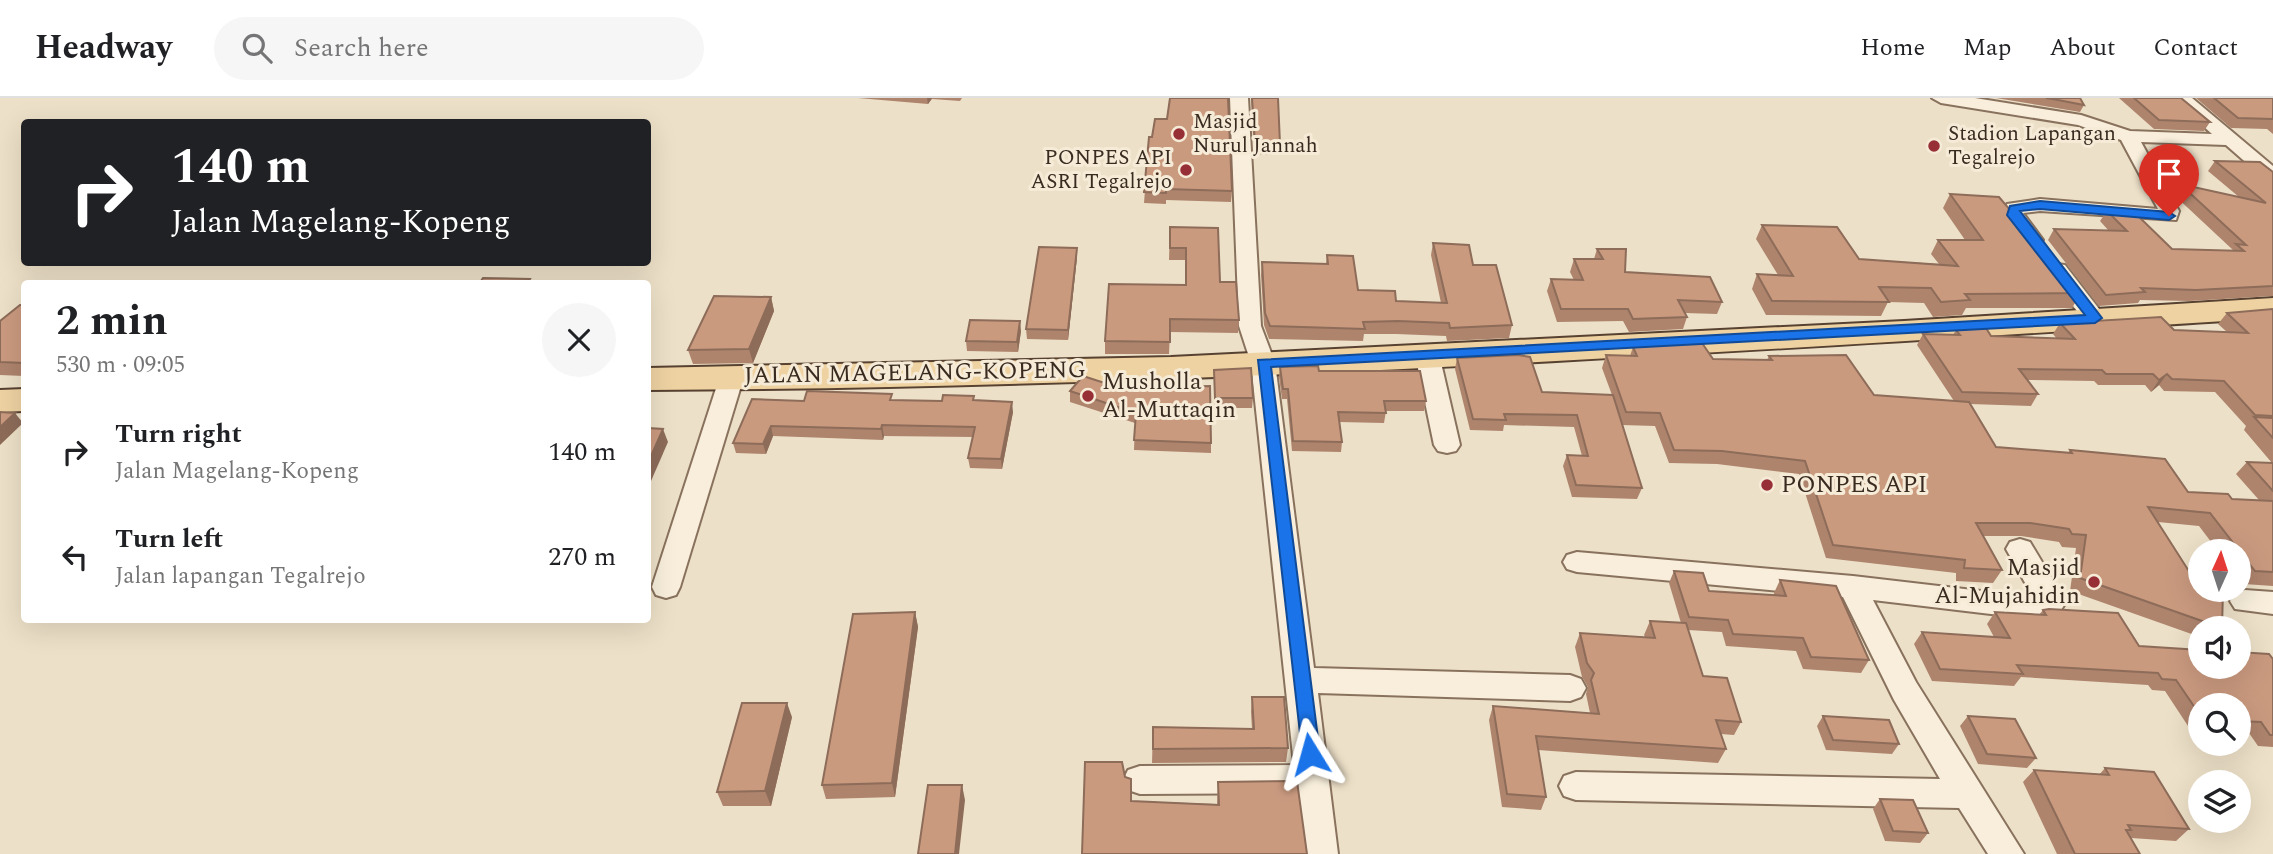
<!DOCTYPE html>
<html lang="en">
<head>
<meta charset="utf-8">
<style>
	body { margin:0; font-family:Spectral,serif; background:#f6f6f6; color:#202124; height:100vh; display:flex; flex-direction:column; font-size:26px; white-space:nowrap }
	* { box-sizing:border-box; margin:0 }
	p { font-size:23px; color:#757577 }
	.icon { flex:none; width:38px; height:38px; fill:none; stroke:currentColor; stroke-width:2; stroke-linecap:round; stroke-linejoin:round }
	.map { position:relative; flex:1; overflow:hidden }
	.details { position:absolute; left:21px; top:182px; width:630px; height:343px; display:flex; flex-direction:column; background:#fff; border-radius:7px; box-shadow:0 7px 28px #0002 }
	.details>* { flex:none }
	.top-card { position:absolute; left:21px; top:21px; width:630px; height:147px; border-radius:7px; box-shadow:0 7px 28px #0002; background:#202124; color:#fff; overflow:hidden }
	.needle { width:46px; rotate:3deg }
	.tools { position:absolute; left:2188px; top:441px; display:grid; gap:14px }
	.tools a { display:grid; place-items:center; width:63px; height:63px; border-radius:50%; background:#fff; box-shadow:0 7px 28px #0002; font-size:35px }
	.pin { position:absolute; display:grid; place-items:center; width:60px; height:60px; color:#fff; margin:-72px -30px; border-radius:50% 50% 50% 0; rotate:-45deg; box-shadow:0 0 7px #0007 }
	.pin .icon { rotate:45deg }
	.me { position:absolute; width:77px; margin:-38px; rotate:352deg; stroke-linejoin:round; filter:drop-shadow(0 0 5px #0008) }
	.turn { display:flex; align-items:center; gap:24px; height:147px; padding:0 35px; font-size:32px }
	.turn .icon { width:91px; height:91px; stroke-width:2.5 }
	.turn b { display:block; font-size:49px; line-height:60px }
	.round { display:grid; place-items:center; flex:none; width:74px; height:74px; border-radius:37px; background:#f6f6f6 }
	.overview { display:flex; align-items:center; justify-content:space-between; height:119px; padding:0 35px }
	h1 { font-size:42px; font-weight:700; line-height:52px }
	ul { padding:0; list-style:none }
	li { display:flex; align-items:center; gap:21px; height:105px; padding:0 35px }
	li div { flex:1 }
	li b { display:block; font-size:26px }
	li em { font-style:normal }
	header { display:flex; align-items:center; gap:42px; box-sizing:border-box; height:98px; padding:0 35px; background:#fff; border-bottom:2px solid #e0e0e0 }
	header strong { font-size:33px }
	nav { display:flex; gap:38px; margin-inline-start:auto; font-size:24px }
	.search { width:490px; height:63px; background:#f6f6f6; display:flex; align-items:center; gap:18px; box-sizing:border-box; padding:0 24px; border-radius:38px; color:#757577; font-size:26px }
	.map>svg:first-child { display:block }
	.lines { fill:none; stroke-linecap:round; stroke-linejoin:round }
	.minor-casing { stroke:#89725d; stroke-width:4 }
	.primary-casing { stroke:#574131; stroke-width:4 }
	.minor { fill:#f8eedb; fill-rule:evenodd }
	.primary { fill:#eed2a2; fill-rule:evenodd }
	.wall { fill:#ae846d; fill-rule:evenodd }
	.shaded-wall { fill:#8d6c59 }
	.building { fill:#ca9a7f; stroke:#8d6c59; stroke-width:2 }
	.route { fill:#1a73e8; stroke:#114b97; stroke-width:2 }
	.poi-dot { fill:#962f36; stroke:#f5ebd7; stroke-width:2.5 }
	.labels { text-anchor:middle; dominant-baseline:central; stroke-width:6; stroke-linejoin:round; paint-order:stroke }
	.far-poi-label { font-size:21px; fill:#3a2b21; stroke:#f5ebd7; text-anchor:start }
	.street-label { font-size:24px; fill:#3a2b21; stroke:#f5ebd7 }
	.poi-label { font-size:24px; fill:#3a2b21; stroke:#f5ebd7; text-anchor:start }
</style>
</head>
<body>
<header>
<strong>Headway</strong>
<div class="search"><svg class="icon" aria-label="search" viewBox="0 0 24 24"><circle cx="10" cy="10" r="6"/><path d="M15 15l6 6"/></svg>Search here</div>
<nav><a>Home</a><a>Map</a><a>About</a><a>Contact</a></nav>
</header>
<div class="map">
<svg width="2273" height="756" viewBox="0 0 2273 756">
	<rect width="100%" height="100%" fill="#ede0c8"/>
	<g class="lines">
		<g class="minor-casing">
			<g id="minor">
				<polygon points="1230,0 1248,0 1261,228 1275,265 1314,570 1570,577 1581,581 1586,590 1581,599 1570,603 1318,595 1338,756 1304,756 1297,695 1140,696 1128,692 1123,682 1128,672 1140,668 1294,667 1251,265 1239,228"/>
				<polygon points="1932,0 1975,0 2081,17 2130,33 2212,36 2172,0 2192,0 2273,68 2273,84 2266,82 2226,47 2141,44 2179,113 2176,122 2040,113 2023,115 2043,142 2033,148 2026,146 2003,117 2007,106 2040,101 2158,111 2121,42 2078,27 1941,5"/>
				<polygon points="2057,166 2065,167 2103,216 2106,221 2103,226 2087,226 2049,177 2046,172"/>
				<polygon points="1427,249 1435,251 1439,256 1460,347 1456,353 1447,355 1438,353 1434,347 1415,256 1419,251"/>
				<polygon points="732,271 740,273 744,278 680,489 676,497 666,500 656,497 652,489 720,278 724,273"/>
				<polygon points="2020,441 2030,444 2066,504 2058,517 2033,521 1873,502 1916,584 2024,756 1988,756 1959,710 1576,702 1564,698 1559,688 1564,678 1576,674 1940,681 1894,602 1843,499 1577,474 1567,471 1563,464 1567,457 1577,454 1853,478 2033,499 2006,451 2010,444"/>
				<polygon points="2245,492 2273,494 2273,516 2235,511 2230,503 2235,495"/>
			</g>
		</g>
		<g class="primary-casing">
			<g id="primary">
				<path d="M2273,200V220C1732,254 1190,290 648,292V270L1171,259L1904,223Z"/>
				<polygon points="24,291 24,313 0,314 0,292"/>
			</g>
		</g>
		<use href="#minor" class="minor"/>
		<use href="#primary" class="primary"/>
	</g>
	<g class="wall">
		<polygon points="858,0 962,0 960,3 932,1 928,6"/>
		<polygon points="1251,0 1278,0 1280,46 1279,57 1254,56"/>
		<polygon points="1996,0 2080,0 2084,7 2080,14"/>
		<polygon points="2119,0 2181,0 2210,24 2204,33 2154,31"/>
		<polygon points="2196,0 2273,0 2273,36 2267,31 2231,30"/>
		<polygon points="1149,39 1232,93 1231,104 1166,102 1166,106 1144,105"/>
		<polygon points="2215,63 2273,74 2273,198 2189,203 2140,202 2138,205 2099,208 2048,142 2054,131 2109,133 2100,123 2107,113 2172,151 2232,153 2233,152 2173,96 2180,86 2239,99 2208,73"/>
		<polygon points="1950,96 2081,195 2072,210 1966,210 1962,217 1933,219 1924,205 1888,204 1881,218 1766,217 1752,191 1757,176 1778,177 1756,141 1762,127 1859,161 1939,166 1931,156 1938,142 1965,142 1943,110"/>
		<polygon points="1170,129 1220,184 1239,222 1238,235 1170,234 1169,256 1105,256 1105,243 1186,187 1186,162 1169,162"/>
		<polygon points="1433,145 1473,167 1512,227 1509,240 1447,243 1446,238 1396,236 1364,236 1363,243 1269,241 1264,227 1261,177 1262,164 1326,166 1327,157 1358,192 1396,203 1441,205 1431,157"/>
		<polygon points="1077,150 1077,159 1068,242 1027,241 1026,231"/>
		<polygon points="1597,151 1625,174 1722,204 1717,216 1685,215 1687,219 1683,231 1629,234 1623,223 1557,224 1547,193 1551,181 1574,182 1570,174 1574,161 1594,161"/>
		<polygon points="771,199 774,213 753,265 693,266 688,252"/>
		<polygon points="24,207 24,278 0,277 0,223"/>
		<path d="M2273,211V488L2244,486L2238,479V453H2218L2199,428L2158,424L2222,530H2200V539L2070,493L2076,450L2062,449L2059,444L2021,438H1983L2002,472L1993,485L1956,483V475L1826,460L1799,376L1717,366L1669,365L1655,328L1622,327L1642,390L1637,401L1572,399L1563,368L1567,357L1582,358L1574,329L1504,327L1503,333L1470,332L1455,271L1457,260L1542,294L1612,297L1602,270L1606,257L1630,258L1633,249L1713,261L1767,262L1769,258L1874,297L1954,303L1917,247L1923,236L1953,237L1956,232L1991,238L2057,241L2053,236L2060,225L2174,232L2227,234L2218,226L2227,215ZM2027,282L2094,283L2098,287H2145L2151,294L2159,287L2164,293L2215,294L2246,328L2244,332L2272,365L2247,364L2236,376L2259,402L2232,401L2188,394L2070,352L2068,355L1996,349L1970,306L2031,308L2038,296Z"/>
		<polygon points="1021,233 1018,254 967,253 966,243"/>
		<polygon points="1280,269 1319,273 1426,303 1424,313 1386,313 1384,325 1339,324 1342,344 1341,354 1292,353 1287,301 1282,301 1279,279"/>
		<polygon points="1214,272 1253,300 1252,310 1214,310"/>
		<polygon points="1083,278 1211,345 1211,355 1134,352 1135,325 1070,304 1070,293"/>
		<polygon points="974,298 974,302 1013,314 1002,371 970,370 968,360 973,339 884,338 883,342 773,338 766,356 736,355 733,345 804,303 893,302 942,303"/>
		<polygon points="1674,473 1709,493 1774,497 1774,495 1780,482 1869,562 1861,575 1803,571 1796,553 1726,548 1722,534 1688,532 1703,578 1741,624 1734,637 1721,636 1726,651 1718,665 1538,652 1546,699 1541,712 1502,709 1489,622 1493,608 1590,615 1586,596 1588,589 1582,579 1575,549 1580,535 1645,539 1644,537 1650,523 1681,525 1669,485"/>
		<polygon points="2043,512 2139,548 2273,561 2273,649 2258,648 2249,635 2238,635 2238,607 2200,607 2200,632 2190,631 2165,593 2152,592 2148,587 2021,579 2014,588 1932,583 1914,546 1922,534 1994,539 1987,526 1995,514 2039,517"/>
		<polygon points="915,514 918,529 895,699 826,701 822,687"/>
		<polygon points="1252,599 1288,650 1286,664 1152,665 1153,629 1252,631 1251,614"/>
		<polygon points="1823,618 1899,646 1892,656 1826,652 1817,628"/>
		<polygon points="1968,618 2036,660 2027,670 1978,666 1960,628"/>
		<polygon points="792,619 771,708 723,708 717,694"/>
		<polygon points="2105,670 2189,731 2176,743 2131,740 2140,756 2057,756 2023,684 2034,672 2099,677"/>
		<polygon points="1297,683 1082,756 1131,703 1217,706 1218,684"/>
		<polygon points="1880,701 1928,735 1920,745 1885,743 1873,711"/>
	</g>
	<g class="shaded-wall">
		<polygon points="927,0 932,0 928,6"/>
		<polygon points="1077,150 1077,159 1068,242 1068,232"/>
		<polygon points="771,199 774,213 753,265 749,251"/>
		<polygon points="1020,223 1021,233 1018,254 1017,244"/>
		<polygon points="2167,276 2159,287 2151,294 2159,282"/>
		<polygon points="1012,304 1013,314 1002,371 1001,361"/>
		<polygon points="15,315 23,325 0,347 0,329"/>
		<polygon points="882,327 884,338 883,342 881,331"/>
		<polygon points="771,328 773,338 766,356 763,346"/>
		<polygon points="663,331 668,344 648,390 648,365"/>
		<polygon points="915,514 918,529 895,699 892,685"/>
		<polygon points="787,605 792,619 771,708 765,693"/>
		<polygon points="962,687 965,702 959,756 955,756"/>
	</g>
	<g class="building">
		<polygon points="1170,0 1228,0 1232,93 1166,91 1166,95 1144,94 1149,39 1152,39 1155,21 1167,21"/>
		<polygon points="1252,0 1278,0 1280,46 1255,45"/>
		<polygon points="2046,0 2080,0 2084,7 2058,2"/>
		<polygon points="2134,0 2181,0 2210,24 2159,22"/>
		<polygon points="2214,0 2273,0 2273,21 2238,20"/>
		<polygon points="2215,63 2260,64 2273,74 2273,188 2196,192 2141,190 2145,194 2106,197 2054,131 2127,133 2107,113 2133,113 2172,151 2244,153 2236,146 2246,147 2180,86 2266,105"/>
		<polygon points="1950,96 1999,99 2081,195 1965,196 1970,202 1941,204 1931,190 1879,189 1889,204 1772,203 1757,176 1793,178 1762,127 1837,129 1859,161 1958,168 1938,142 1983,142"/>
		<polygon points="1170,129 1218,130 1220,184 1236,184 1239,222 1170,221 1170,244 1105,243 1109,186 1186,187 1186,150 1170,150"/>
		<polygon points="1433,145 1469,147 1473,167 1496,167 1512,227 1450,230 1449,225 1398,223 1363,224 1365,231 1270,228 1265,215 1262,164 1328,166 1327,157 1353,158 1358,192 1395,193 1396,203 1447,205"/>
		<polygon points="1039,149 1077,150 1068,232 1026,231"/>
		<polygon points="1597,151 1626,151 1625,174 1710,179 1722,204 1678,202 1687,219 1633,221 1628,211 1561,211 1551,181 1583,182 1574,161 1603,161"/>
		<polygon points="483,180 530,181 527,186 479,186"/>
		<polygon points="714,198 771,199 749,251 688,252"/>
		<polygon points="20,207 24,207 24,265 0,264 0,223"/>
		<polygon points="2273,211 2273,318 2255,317 2224,283 2172,281 2167,276 2159,282 2153,276 2106,276 2102,272 2019,271 2038,296 1962,294 1923,236 1960,237 1956,232 1986,230 1991,238 2075,241 2060,225 2161,219 2174,232 2248,235 2227,215"/>
		<polygon points="970,222 1020,223 1017,244 966,243"/>
		<polygon points="1702,245 1713,261 1772,262 1769,258 1846,257 1874,297 1969,304 1996,349 2072,355 2070,352 2165,361 2188,394 2228,396 2232,401 2273,403 2273,474 2255,473 2210,415 2148,409 2192,478 2200,480 2200,492 2223,492 2222,530 2080,480 2086,437 2072,436 2069,431 2030,425 1976,425 2002,472 1964,470 1965,462 1833,447 1805,363 1722,353 1674,352 1660,315 1626,314 1606,257 1637,258 1633,249"/>
		<polygon points="1518,257 1530,259 1542,294 1613,297 1642,390 1576,387 1567,357 1588,358 1577,317 1504,316 1506,322 1473,321 1457,260"/>
		<polygon points="1318,268 1319,273 1420,273 1426,303 1384,303 1386,315 1338,314 1342,344 1293,343 1288,291 1283,291 1280,269"/>
		<polygon points="1251,270 1253,300 1215,300 1214,272"/>
		<polygon points="1083,278 1120,290 1210,288 1211,345 1134,342 1136,315 1070,293"/>
		<polygon points="807,293 892,296 890,302 942,303 943,297 974,298 973,302 1012,304 1001,361 968,360 975,329 882,327 881,331 771,328 763,346 733,345 752,301 804,303"/>
		<polygon points="0,314 15,315 0,329"/>
		<polygon points="2254,319 2273,320 2273,340"/>
		<polygon points="648,330 663,331 648,365"/>
		<polygon points="2247,364 2273,365 2273,393"/>
		<polygon points="1674,473 1703,475 1709,493 1786,498 1780,482 1836,488 1869,562 1811,559 1803,540 1733,536 1728,522 1689,519"/>
		<polygon points="2049,511 2118,515 2139,548 2200,552 2200,569 2238,569 2238,554 2269,556 2273,561 2273,637 2270,637 2261,624 2238,623 2238,607 2200,607 2200,617 2176,582 2162,581 2158,575 2017,567 2023,576 1940,571 1922,534 2010,540 1995,514 2046,517 2043,512"/>
		<polygon points="915,514 892,685 822,687 853,516"/>
		<polygon points="1650,523 1686,525 1703,578 1727,580 1741,624 1716,622 1726,651 1536,638 1546,699 1507,696 1493,608 1599,616 1591,582 1594,575 1587,565 1580,535 1655,540"/>
		<polygon points="1252,599 1284,599 1288,650 1153,651 1153,629 1254,631"/>
		<polygon points="742,605 787,605 765,693 717,694"/>
		<polygon points="1823,618 1889,622 1899,646 1833,642"/>
		<polygon points="1968,618 2015,621 2036,660 1987,656"/>
		<polygon points="1085,664 1122,664 1125,679 1131,681 1131,703 1219,707 1218,684 1297,683 1307,756 1082,756"/>
		<polygon points="2105,670 2154,674 2189,731 2128,727 2131,732 2126,732 2140,756 2075,756 2034,672 2109,677"/>
		<polygon points="928,687 962,687 955,756 918,756"/>
		<polygon points="1880,701 1913,702 1928,735 1893,733"/>
	</g>
	<polygon class="route" points="2040,103 2169,114 2175,118 2169,122 2040,111 2020,113 2102,220 2095,225 1271,269 1320,656 1317,662 1303,662 1258,262 2085,217 2007,117 2010,108"/>
	<g class="poi-dot">
		<circle cx="1179" cy="36" r="7"/>
		<circle cx="1934" cy="48" r="7"/>
		<circle cx="1186" cy="72" r="7"/>
		<circle cx="1088" cy="298" r="7"/>
		<circle cx="1767" cy="387" r="7"/>
		<circle cx="2094" cy="484" r="7"/>
	</g>
	<g class="labels">
		<g class="far-poi-label">
			<text x="1193" y="24">Masjid<tspan x="1193" dy="24">Nurul Jannah</tspan></text>
			<text x="1948" y="36">Stadion Lapangan<tspan x="1948" dy="24">Tegalrejo</tspan></text>
			<text x="1172" y="60" text-anchor="end">PONPES API<tspan x="1172" dy="24">ASRI Tegalrejo</tspan></text>
		</g>
		<g class="street-label">
			<text transform="translate(915 275) rotate(-1)">JALAN MAGELANG-KOPENG</text>
		</g>
		<g class="poi-label">
			<text x="1102" y="284">Musholla<tspan x="1102" dy="28">Al-Muttaqin</tspan></text>
			<text x="1781" y="387">PONPES API</text>
			<text x="2080" y="470" text-anchor="end">Masjid<tspan x="2080" dy="28">Al-Mujahidin</tspan></text>
		</g>
	</g>
</svg>
<div class="tools">
<a><svg class="needle" viewBox="-14 -14 28 28"><path d="M0-13l5 13h-10z" fill="#e53935"/><path d="M0 13l5-13h-10z" fill="#757577"/></svg></a>
<a><svg class="icon" aria-label="sound" viewBox="0 0 24 24"><path d="M4 9h4l5-4v14l-5-4H4zM17 9q2 3 0 6"/></svg></a>
<a><svg class="icon" aria-label="search" viewBox="0 0 24 24"><circle cx="10" cy="10" r="6"/><path d="M15 15l6 6"/></svg></a>
<a><svg class="icon" aria-label="layers" viewBox="0 0 24 24"><path d="M12 4l9 5-9 5-9-5zM3 14l9 5 9-5"/></svg></a>
</div>
<div class="pin" style="left:2169px;top:118px;background:#d93025"><svg class="icon" aria-label="arrive" viewBox="0 0 24 24"><path d="M6 21V4h12l-3 4 3 4H6"/></svg></div>
<svg class="me" style="left:1310px;top:656px" viewBox="-20 -20 40 40"><path d="M0-17L14 15 0 8-14 15z" fill="#1a73e8" stroke="#fff" stroke-width="4"/></svg>
<div class="top-card">
<div class="turn"><svg class="icon" aria-label="right" viewBox="0 0 24 24"><path d="M7 20v-9h11M14 6l5 5-5 5"/></svg><div><b>140 m</b>Jalan Magelang-Kopeng</div></div>
</div>
<section class="details">
<div class="overview"><div><h1>2 min</h1><p>530 m · 09:05</p></div><a class="round"><svg class="icon" aria-label="close" viewBox="0 0 24 24"><path d="M6 6l12 12M18 6L6 18"/></svg></a></div>
<ul>
<li><svg class="icon" aria-label="right" viewBox="0 0 24 24"><path d="M7 20v-9h11M14 6l5 5-5 5"/></svg><div><b>Turn right</b><p>Jalan Magelang-Kopeng</p></div><em>140 m</em></li>
<li><svg class="icon" aria-label="left" viewBox="0 0 24 24"><path d="M17 20v-9H6M10 6l-5 5 5 5"/></svg><div><b>Turn left</b><p>Jalan lapangan Tegalrejo</p></div><em>270 m</em></li>
</ul>
</section>
</div>
</body>
</html>
